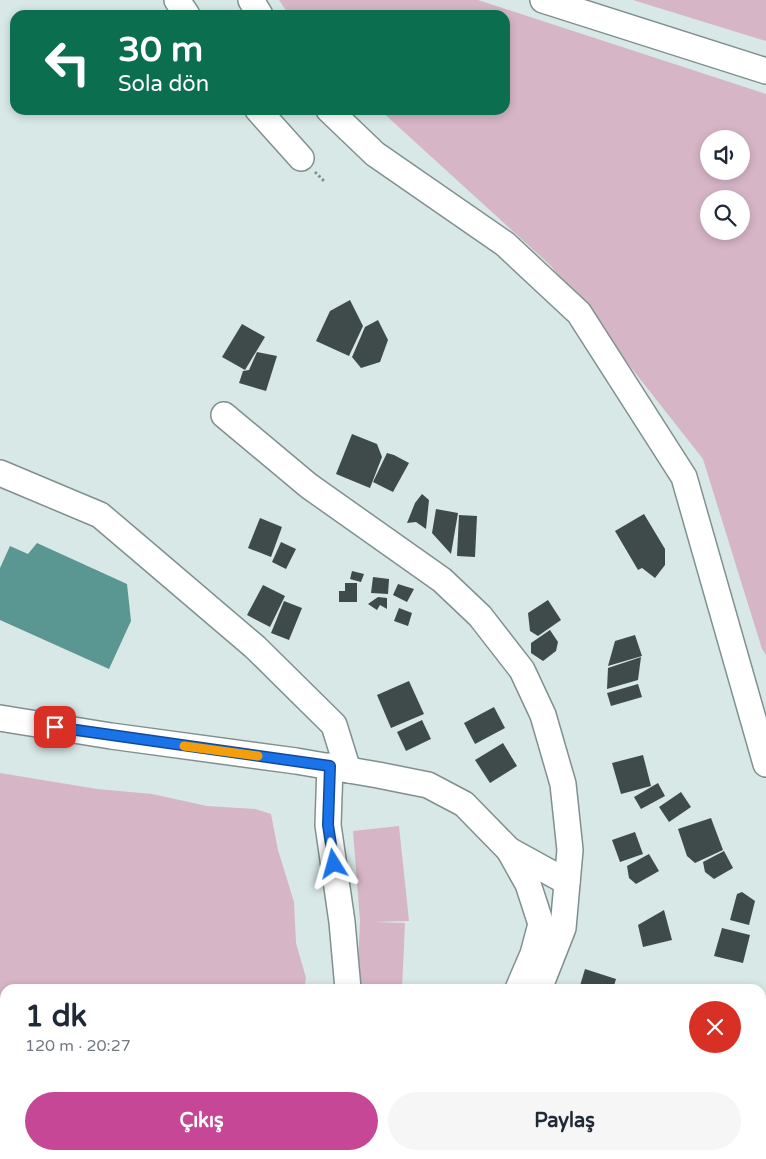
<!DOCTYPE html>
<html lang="tr">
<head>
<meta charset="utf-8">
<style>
	body { margin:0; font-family:"Varela Round",sans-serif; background:#f6f6f7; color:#1f2937; height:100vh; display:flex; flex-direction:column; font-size:19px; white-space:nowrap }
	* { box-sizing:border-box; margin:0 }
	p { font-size:16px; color:#747a83 }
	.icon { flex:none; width:28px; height:28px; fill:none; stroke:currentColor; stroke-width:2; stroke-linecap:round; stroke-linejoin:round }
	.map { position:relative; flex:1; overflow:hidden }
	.sheet { position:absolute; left:0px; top:984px; width:766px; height:176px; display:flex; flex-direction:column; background:#fff; border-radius:15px 15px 0 0; box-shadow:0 2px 8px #0003 }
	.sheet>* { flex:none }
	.banner { position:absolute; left:10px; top:10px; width:500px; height:105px; border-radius:15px; box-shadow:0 2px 8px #0003; background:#0b6e4f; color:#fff; overflow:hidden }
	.controls { position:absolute; left:700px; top:130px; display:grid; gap:10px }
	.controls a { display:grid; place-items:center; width:50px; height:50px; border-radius:50%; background:#fff; box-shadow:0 2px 8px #0003; font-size:25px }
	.pin { position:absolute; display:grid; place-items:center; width:42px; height:42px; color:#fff; margin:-21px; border-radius:10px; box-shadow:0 2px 8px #0006 }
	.me { position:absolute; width:55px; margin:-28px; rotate:352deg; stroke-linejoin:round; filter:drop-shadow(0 0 4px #0008) }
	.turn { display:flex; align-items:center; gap:18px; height:105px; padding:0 25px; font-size:22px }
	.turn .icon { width:65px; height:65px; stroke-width:2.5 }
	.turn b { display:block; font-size:35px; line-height:42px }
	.round { display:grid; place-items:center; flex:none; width:52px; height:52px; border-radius:26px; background:#f6f6f7 }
	.summary { display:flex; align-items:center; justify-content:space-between; height:85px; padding:0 25px }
	h1 { font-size:30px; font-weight:800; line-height:38px }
	.cta { display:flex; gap:10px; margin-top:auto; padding:10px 25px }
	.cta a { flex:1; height:58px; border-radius:30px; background:#c54795; color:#fff; font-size:20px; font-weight:800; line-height:58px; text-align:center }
	.cta a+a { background:#f6f6f7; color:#1f2937 }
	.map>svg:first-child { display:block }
	.green { fill:#d6b5c6; fill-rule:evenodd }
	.water { fill:#5a9692 }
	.building { fill:#3e4b4a }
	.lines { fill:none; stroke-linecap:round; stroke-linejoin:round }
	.minor-casing { stroke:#80908e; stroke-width:28 }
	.path { stroke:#848f8e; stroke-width:3; stroke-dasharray:2.5 2.5; stroke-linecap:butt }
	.minor { stroke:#fff; stroke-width:25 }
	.route-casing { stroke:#114b97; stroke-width:12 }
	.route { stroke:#1a73e8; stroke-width:9 }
	.slow { stroke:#f59e0b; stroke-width:9 }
</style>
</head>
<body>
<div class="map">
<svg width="766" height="1159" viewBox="0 0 766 1159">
	<rect width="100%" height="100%" fill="#d8e8e7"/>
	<g class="green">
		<path d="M279,0H478L766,94V655L762,649L703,459L551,266L380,110H505V15H289ZM709,139H741V171H709ZM709,199H741V231H709Z"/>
		<polygon points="633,0 766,0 766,41"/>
		<polygon points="0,773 97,789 152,794 207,806 255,809 271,814 278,850 294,902 296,943 306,978 304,989 5,989 5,1131 0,1136"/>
		<polygon points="399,826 409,921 372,922 405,923 402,989 357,989 360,921 353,831"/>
		<polygon points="766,1093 766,1146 761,1142 761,1096"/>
	</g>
	<polygon class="water" points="37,543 127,584 131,621 109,669 0,620 0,568 10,546 28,554"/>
	<g class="building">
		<polygon points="350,300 363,326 349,356 316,341 330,311"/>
		<polygon points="378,320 388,340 380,362 361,368 352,357 365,327"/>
		<polygon points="242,324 265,337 245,370 222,357"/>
		<polygon points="257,352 277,356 266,391 239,383 243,371 249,370"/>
		<polygon points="352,434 377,444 382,457 370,488 336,474"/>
		<polygon points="387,453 394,455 409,463 393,492 373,482"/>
		<polygon points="422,494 429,500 426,529 416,522 407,523 415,503"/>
		<polygon points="436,509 458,513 451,554 432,533"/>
		<polygon points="644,514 665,549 665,565 655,578 642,568 638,570 615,531"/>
		<polygon points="459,515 477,516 475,557 457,556"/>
		<polygon points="260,518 282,527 271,557 248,548"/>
		<polygon points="281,542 296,549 286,569 272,562"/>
		<polygon points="352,571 364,574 361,582 350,579"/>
		<polygon points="373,577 389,579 388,594 371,593"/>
		<polygon points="345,583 357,583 357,602 339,602 339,591 345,591"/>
		<polygon points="398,584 414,589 407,602 393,595"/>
		<polygon points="263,585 285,596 270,627 247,615"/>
		<polygon points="378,597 387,598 387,609 380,605 377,610 368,604"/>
		<polygon points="548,600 561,620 538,636 530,631 528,613"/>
		<polygon points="284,601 302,608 289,640 271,633"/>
		<polygon points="399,608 412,613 408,626 394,621"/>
		<polygon points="550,630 558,642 556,651 543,661 531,653 531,643"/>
		<polygon points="635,635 642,656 608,666 615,641"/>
		<polygon points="641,657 638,680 607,689 608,668"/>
		<polygon points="409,681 424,714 391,728 377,695"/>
		<polygon points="638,684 642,697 611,706 607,693"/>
		<polygon points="494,707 505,728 475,744 464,723"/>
		<polygon points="422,720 431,739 406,751 397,732"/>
		<polygon points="503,743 517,766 490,783 475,760"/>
		<polygon points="643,755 651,786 621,794 612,763"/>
		<polygon points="658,783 665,796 641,809 634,797"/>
		<polygon points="681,792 691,807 669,822 659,807"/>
		<polygon points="711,818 723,850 695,863 687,856 678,829"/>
		<polygon points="635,832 643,854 620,862 612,840"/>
		<polygon points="724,851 733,868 714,879 705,872 703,862"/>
		<polygon points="649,854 659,871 636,884 629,878 627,866"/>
		<polygon points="742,892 755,901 749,925 730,920 737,894"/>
		<polygon points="664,910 672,940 643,947 638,925"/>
		<polygon points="722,928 750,935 743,963 714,956"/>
		<polygon points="585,969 616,979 613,989 579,989"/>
		<polygon points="604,1155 638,1155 636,1159 610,1159"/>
	</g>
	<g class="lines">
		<g class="minor-casing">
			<g id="minor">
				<polyline points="177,0 187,15"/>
				<polyline points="251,0 260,15"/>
				<polyline points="543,0 766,71"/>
				<polyline points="258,110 301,158"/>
				<polyline points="329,110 375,154 505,244 579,313 684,477 766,764"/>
				<polyline points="224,415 309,486 442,580 480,616 522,670 543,715 563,784 570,850 563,928 539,989"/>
				<polyline points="0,473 100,515 133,543 255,647 334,725 348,770"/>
				<polyline points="0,718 111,736 296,761 378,775 428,785 464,804 509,850 528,884 541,924 533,954 518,989"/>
				<polyline points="330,766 328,825 342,922 348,989"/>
				<polyline points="509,850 567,882"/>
				<polyline points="761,1050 766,1034"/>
				<polyline points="158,1155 171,1159"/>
				<polyline points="743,1155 751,1159"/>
				<polyline points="35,1159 38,1155"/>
				<polyline points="281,1159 283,1155"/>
				<polyline points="449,1159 451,1155"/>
				<polyline points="480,1159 481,1155"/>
				<polyline points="718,1159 724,1155"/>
			</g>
		</g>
		<polyline class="path" points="315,172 325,182"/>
		<use href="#minor" class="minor"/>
	</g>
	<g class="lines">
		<g class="route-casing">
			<polyline id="route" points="55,727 330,766 328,825 334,864"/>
		</g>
		<use href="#route" class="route"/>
		<polyline class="slow" points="184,746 258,756"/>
	</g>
</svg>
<div class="controls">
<a><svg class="icon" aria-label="sound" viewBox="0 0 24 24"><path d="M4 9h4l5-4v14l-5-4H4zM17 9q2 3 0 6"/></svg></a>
<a><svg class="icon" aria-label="search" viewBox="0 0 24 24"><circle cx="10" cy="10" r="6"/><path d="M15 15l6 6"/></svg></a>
</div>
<div class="pin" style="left:55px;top:727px;background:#d93025"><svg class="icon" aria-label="arrive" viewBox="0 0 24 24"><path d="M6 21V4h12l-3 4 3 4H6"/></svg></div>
<svg class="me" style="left:334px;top:864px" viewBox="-20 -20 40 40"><path d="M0-17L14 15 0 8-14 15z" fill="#1a73e8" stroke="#fff" stroke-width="4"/></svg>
<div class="banner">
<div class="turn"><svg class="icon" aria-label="left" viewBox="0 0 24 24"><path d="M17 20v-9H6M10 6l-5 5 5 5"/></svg><div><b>30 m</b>Sola dön</div></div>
</div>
<section class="sheet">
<div class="summary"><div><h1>1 dk</h1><p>120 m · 20:27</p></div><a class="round" style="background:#d93025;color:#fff"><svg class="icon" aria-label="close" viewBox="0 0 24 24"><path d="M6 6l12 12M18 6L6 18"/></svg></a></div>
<div class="cta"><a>Çıkış</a><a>Paylaş</a></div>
</section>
</div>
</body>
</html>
